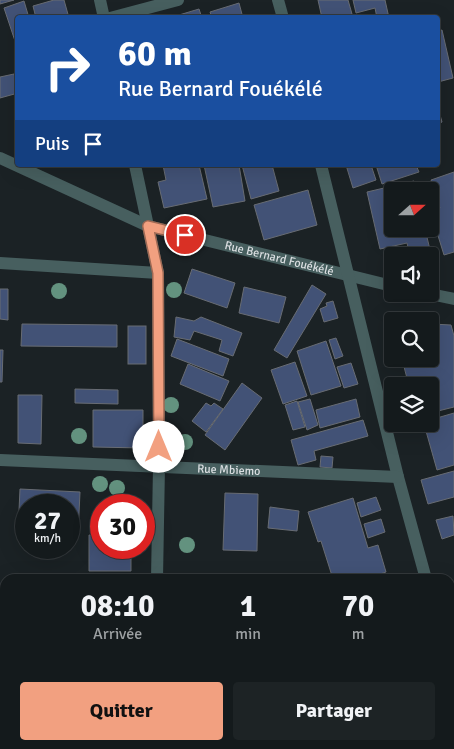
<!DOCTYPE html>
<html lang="fr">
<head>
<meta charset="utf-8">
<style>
	body { margin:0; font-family:Signika,sans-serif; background:#1d2325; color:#f1f3f6; height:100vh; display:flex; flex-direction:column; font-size:19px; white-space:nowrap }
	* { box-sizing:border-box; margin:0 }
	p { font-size:16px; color:#9da1a3 }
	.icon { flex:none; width:28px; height:28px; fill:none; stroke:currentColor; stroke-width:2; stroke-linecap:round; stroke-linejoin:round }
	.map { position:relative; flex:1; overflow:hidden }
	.panel { position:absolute; left:0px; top:574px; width:455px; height:176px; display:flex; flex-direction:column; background:#141a1c; border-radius:15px 15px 0 0; box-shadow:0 5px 20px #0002,0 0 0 1px #33383b }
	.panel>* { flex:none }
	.hud { position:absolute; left:15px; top:15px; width:425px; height:152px; border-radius:5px; box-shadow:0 5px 20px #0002,0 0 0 1px #33383b; background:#1a4fa0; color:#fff; overflow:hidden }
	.needle { width:32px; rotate:69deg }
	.buttons { position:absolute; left:384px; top:182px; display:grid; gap:10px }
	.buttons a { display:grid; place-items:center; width:55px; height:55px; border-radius:5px; background:#141a1c; box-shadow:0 5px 20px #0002,0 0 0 1px #33383b; font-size:25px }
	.speed { position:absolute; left:15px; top:494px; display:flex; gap:10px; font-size:25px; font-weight:700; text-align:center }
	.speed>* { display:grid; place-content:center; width:65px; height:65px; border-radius:50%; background:#141a1c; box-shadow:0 5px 20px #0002,0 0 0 1px #33383b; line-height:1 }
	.speed small { font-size:12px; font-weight:400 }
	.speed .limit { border:8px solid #d22; background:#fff; color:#111 }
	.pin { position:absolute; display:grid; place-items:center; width:42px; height:42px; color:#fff; margin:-21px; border:2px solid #fff; border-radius:50%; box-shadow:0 1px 5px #0007 }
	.me { position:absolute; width:55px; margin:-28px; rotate:0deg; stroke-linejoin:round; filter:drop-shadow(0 0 4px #0008) }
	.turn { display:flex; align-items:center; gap:18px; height:105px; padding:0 20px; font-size:22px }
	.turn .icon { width:65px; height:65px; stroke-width:2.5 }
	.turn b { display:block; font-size:35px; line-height:42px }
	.then { display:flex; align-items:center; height:48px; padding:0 20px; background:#0003; gap:10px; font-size:19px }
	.eta { display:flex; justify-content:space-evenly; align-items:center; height:85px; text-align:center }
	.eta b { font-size:30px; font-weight:700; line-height:35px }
	.primary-button { display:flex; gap:10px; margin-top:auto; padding:10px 20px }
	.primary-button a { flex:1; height:58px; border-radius:5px; background:#f2a080; color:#111; font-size:20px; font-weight:700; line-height:58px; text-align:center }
	.primary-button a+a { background:#1d2325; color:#f1f3f6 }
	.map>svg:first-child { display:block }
	.building { fill:#425276; stroke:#686c73 }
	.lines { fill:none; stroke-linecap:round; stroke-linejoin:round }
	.minor { stroke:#475f5f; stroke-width:12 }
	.tree { fill:#63927f }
	.route-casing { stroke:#9d6853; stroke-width:12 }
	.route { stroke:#f2a080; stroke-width:9 }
	.labels { text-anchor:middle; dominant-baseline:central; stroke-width:5; stroke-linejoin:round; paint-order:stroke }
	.street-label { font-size:12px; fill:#dadee1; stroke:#12181c }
</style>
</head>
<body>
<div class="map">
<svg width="454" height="749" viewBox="0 0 454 749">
	<rect width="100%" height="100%" fill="#1b2225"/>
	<g class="building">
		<polygon points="0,0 14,0 0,4"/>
		<polygon points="54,0 64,0 69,18 36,18 33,6"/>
		<polygon points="318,0 348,0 352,14 337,18 322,18"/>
		<polygon points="353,0 385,0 389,18 377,18 375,8 356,13"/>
		<polygon points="24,1 29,18 18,18 18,50 4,8"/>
		<polygon points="239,3 243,18 212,18 210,12"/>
		<polygon points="199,9 202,18 169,18"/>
		<polygon points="442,30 453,78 438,82 438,31"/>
		<polygon points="14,74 18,93 0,98 0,77"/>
		<polygon points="438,108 442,122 438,124"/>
		<polygon points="163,165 199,165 207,199 164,208 158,182 166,180"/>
		<polygon points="204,165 239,165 245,201 213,207"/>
		<polygon points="242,165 272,165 279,191 251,199"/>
		<polygon points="346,165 371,165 376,180 353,188"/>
		<polygon points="376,165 416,165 419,172 382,184"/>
		<polygon points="454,172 454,252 444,255 431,213 440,208 431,180"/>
		<polygon points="414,181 417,191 392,191 392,229 425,229 432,258 430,258 430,256 410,256 407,243 380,249 367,192"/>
		<polygon points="308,190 317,225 264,240 254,205"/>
		<polygon points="192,269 235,283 227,308 184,293"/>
		<polygon points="312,285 326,294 287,358 274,350"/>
		<polygon points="244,287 286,297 279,323 239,313"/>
		<polygon points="0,289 8,289 8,320 0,319"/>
		<polygon points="333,301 338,318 324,322 320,309 327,306 326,303"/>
		<polygon points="176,317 194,321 201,317 242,333 233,356 219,351 222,340 194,331 190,340 174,337"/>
		<polygon points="422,317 429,321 412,321"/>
		<polygon points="430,322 432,324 451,325 454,336 454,407 430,413 430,386 409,386 402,359 430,359"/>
		<polygon points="22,324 117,325 117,347 21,346"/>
		<rect x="128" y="326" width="18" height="38"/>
		<polygon points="336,338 343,356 335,359 329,340"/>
		<polygon points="177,339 229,359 223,376 171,356"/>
		<polygon points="326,341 341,386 311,395 297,351"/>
		<polygon points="0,350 3,350 2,382 0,382"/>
		<polygon points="295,362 307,396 283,404 271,370"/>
		<polygon points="351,363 358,384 344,388 337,367"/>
		<polygon points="188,364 229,381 220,401 180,384"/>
		<polygon points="242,383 262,398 225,450 205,435"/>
		<polygon points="75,389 118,390 118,404 75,403"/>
		<polygon points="18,395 42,395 41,444 18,443"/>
		<polygon points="310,399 318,425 307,430 298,402"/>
		<polygon points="356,399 360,417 320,428 316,410"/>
		<polygon points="297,401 305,427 293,430 285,405"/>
		<polygon points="206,403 211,406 214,403 223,409 206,432 192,421"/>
		<polygon points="93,410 143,410 143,448 93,447"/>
		<polygon points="454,413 454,465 437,470 424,424 430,424 430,420"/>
		<polygon points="363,420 368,436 314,451 316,460 298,465 291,440"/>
		<polygon points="321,456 333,457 332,468 320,467"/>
		<polygon points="454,471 454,497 428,504 421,480"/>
		<polygon points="20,489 80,492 78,535 69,535 69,505 26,505 26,533 18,532"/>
		<polygon points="225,493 258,494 257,551 223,550"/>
		<polygon points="376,497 381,510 361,517 357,503"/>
		<polygon points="353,498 368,548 378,545 386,572 365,579 333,579 321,541 318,542 308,512"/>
		<polygon points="270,507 299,511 297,531 268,528"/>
		<polygon points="453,516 454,535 442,539 436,520"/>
		<polygon points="381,519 385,532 368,538 364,524"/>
		<polygon points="89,535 101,535 101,548 131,548 131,571 89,571"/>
		<polygon points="0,721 5,721 5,745 11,745 11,749 0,749"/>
		<rect x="55" y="745" width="23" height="4"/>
		<polygon points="87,745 115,745 115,749 86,749"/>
		<polygon points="124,745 144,745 144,749 123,749"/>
		<rect x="180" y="745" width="20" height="4"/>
		<rect x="210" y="745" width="21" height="4"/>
		<polygon points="238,745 262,745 261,749 238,749"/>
		<rect x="275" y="745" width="22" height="4"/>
		<rect x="376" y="745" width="17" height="4"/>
		<polygon points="426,745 449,745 449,749 425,749"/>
	</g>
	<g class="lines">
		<g class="minor">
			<polyline points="100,0 104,18"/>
			<polyline points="278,0 283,18"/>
			<polyline points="110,18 178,0"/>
			<path id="s1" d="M0,158L148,226L392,286"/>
			<polyline points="135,165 158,273 159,466 157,579"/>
			<polyline points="321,165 398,477 426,579"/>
			<polyline points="0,263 158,273"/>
			<polyline points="430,294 454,299"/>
			<path id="s2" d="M0,460L398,477"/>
			<polyline points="450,666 454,681"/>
			<polyline points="0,684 5,684"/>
			<polyline points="450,726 454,727"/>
			<polyline points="157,745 157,749"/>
		</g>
	</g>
	<g class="tree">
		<circle cx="174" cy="290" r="8"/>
		<circle cx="59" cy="291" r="8"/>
		<circle cx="171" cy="405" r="8"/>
		<circle cx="79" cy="436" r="8"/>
		<circle cx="185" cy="442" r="8"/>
		<circle cx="100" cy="484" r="8"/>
		<circle cx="117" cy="488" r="8"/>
		<circle cx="187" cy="545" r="8"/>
	</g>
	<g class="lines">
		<g class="route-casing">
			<polyline id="route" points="159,447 158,273 148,226 185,235"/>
		</g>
		<use href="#route" class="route"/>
	</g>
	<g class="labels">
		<g class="street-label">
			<text stroke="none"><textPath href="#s1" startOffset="298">Rue Bernard Fouékélé</textPath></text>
			<text stroke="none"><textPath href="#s2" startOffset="229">Rue Mbiemo</textPath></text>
		</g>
	</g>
</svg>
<div class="buttons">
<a><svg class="needle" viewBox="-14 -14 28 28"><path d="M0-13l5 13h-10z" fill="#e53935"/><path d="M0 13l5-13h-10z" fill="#9da1a3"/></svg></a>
<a><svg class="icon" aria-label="sound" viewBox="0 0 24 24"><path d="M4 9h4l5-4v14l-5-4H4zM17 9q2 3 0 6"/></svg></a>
<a><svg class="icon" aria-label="search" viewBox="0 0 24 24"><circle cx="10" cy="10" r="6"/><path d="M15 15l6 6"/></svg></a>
<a><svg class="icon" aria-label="layers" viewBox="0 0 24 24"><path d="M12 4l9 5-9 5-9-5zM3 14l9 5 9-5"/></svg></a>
</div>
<div class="speed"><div>27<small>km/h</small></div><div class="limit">30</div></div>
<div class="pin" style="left:185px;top:235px;background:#d93025"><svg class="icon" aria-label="arrive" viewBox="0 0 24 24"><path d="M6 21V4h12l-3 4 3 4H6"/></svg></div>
<svg class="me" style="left:159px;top:447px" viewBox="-20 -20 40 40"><circle r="19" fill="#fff"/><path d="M0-13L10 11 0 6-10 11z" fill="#f2a080"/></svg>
<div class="hud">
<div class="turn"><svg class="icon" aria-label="right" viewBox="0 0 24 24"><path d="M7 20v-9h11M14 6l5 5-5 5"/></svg><div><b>60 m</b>Rue Bernard Fouékélé</div></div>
<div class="then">Puis<svg class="icon" aria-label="arrive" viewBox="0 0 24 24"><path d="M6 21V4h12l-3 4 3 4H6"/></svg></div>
</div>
<section class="panel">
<div class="eta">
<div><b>08:10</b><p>Arrivée</p></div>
<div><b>1</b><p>min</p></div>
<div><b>70</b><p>m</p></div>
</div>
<div class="primary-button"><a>Quitter</a><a>Partager</a></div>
</section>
</div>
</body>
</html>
